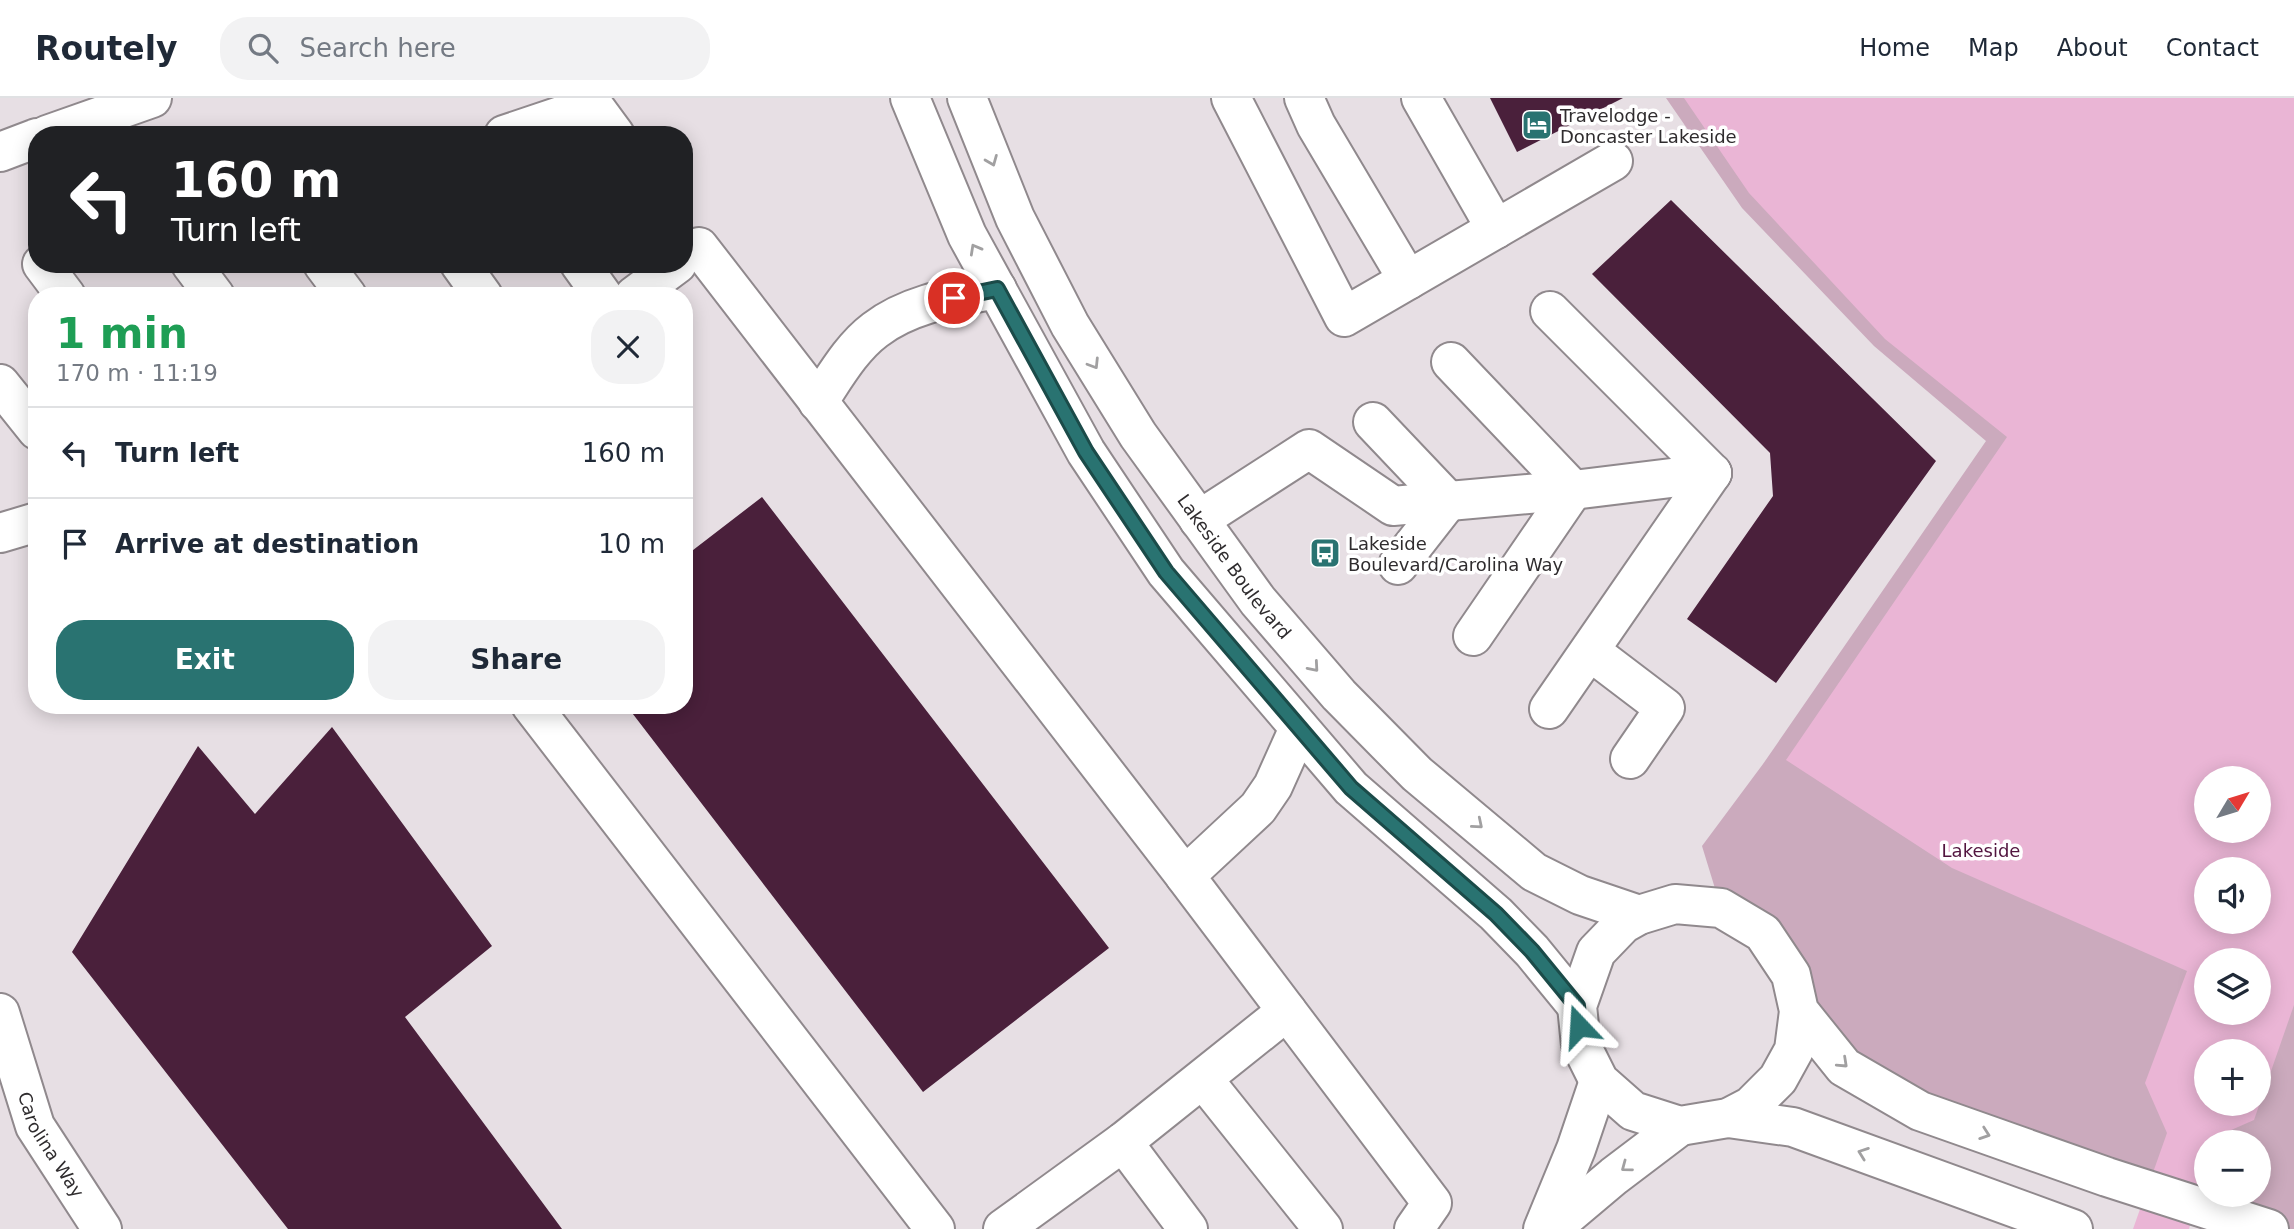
<!DOCTYPE html>
<html lang="en">
<head>
<meta charset="utf-8">
<style>
	body { margin:0; font-family:"DejaVu Sans",sans-serif; background:#f2f2f3; color:#1f2937; height:100vh; display:flex; flex-direction:column; font-size:26px; white-space:nowrap }
	* { box-sizing:border-box; margin:0 }
	p { font-size:23px; color:#747a83 }
	.icon { flex:none; width:38px; height:38px; fill:none; stroke:currentColor; stroke-width:2; stroke-linecap:round; stroke-linejoin:round }
	.map { position:relative; flex:1; overflow:hidden }
	.drawer { position:absolute; left:28px; top:189px; width:665px; height:427px; display:flex; flex-direction:column; background:#fff; border-radius:28px; box-shadow:0 4px 18px #0003 }
	.drawer>* { flex:none }
	.top-card { position:absolute; left:28px; top:28px; width:665px; height:147px; border-radius:28px; box-shadow:0 4px 18px #0003; background:#202124; color:#fff; overflow:hidden }
	.needle { width:46px; rotate:52deg }
	.fabs { position:absolute; left:2194px; top:668px; display:grid; gap:14px }
	.fabs a { display:grid; place-items:center; width:77px; height:77px; border-radius:50%; background:#fff; box-shadow:0 4px 18px #0003; font-size:35px }
	.pin { position:absolute; display:grid; place-items:center; width:60px; height:60px; color:#fff; margin:-30px; border:4px solid #fff; border-radius:50%; box-shadow:0 2px 7px #0007 }
	.me { position:absolute; width:77px; margin:-38px; rotate:340deg; stroke-linejoin:round; filter:drop-shadow(0 0 5px #0008) }
	.turn { display:flex; align-items:center; gap:24px; height:147px; padding:0 28px; font-size:32px }
	.turn .icon { width:91px; height:91px; stroke-width:2.5 }
	.turn b { display:block; font-size:49px; line-height:60px }
	.round { display:grid; place-items:center; flex:none; width:74px; height:74px; border-radius:28px; background:#f2f2f3 }
	.head { display:flex; align-items:center; justify-content:space-between; height:119px; padding:0 28px }
	h1 { font-size:42px; font-weight:700; line-height:52px; color:#1e9e55 }
	.button { display:flex; gap:14px; margin-top:auto; padding:14px 28px }
	.button a { flex:1; height:80px; border-radius:28px; background:#297371; color:#fff; font-size:28px; font-weight:700; line-height:80px; text-align:center }
	.button a+a { background:#f2f2f3; color:#1f2937 }
	ul { padding:0; list-style:none }
	li { display:flex; align-items:center; gap:21px; height:91px; padding:0 28px; border-top:2px solid #e0e1e3 }
	li div { flex:1 }
	li b { display:block; font-size:26px }
	li em { font-style:normal }
	header { display:flex; align-items:center; gap:42px; box-sizing:border-box; height:98px; padding:0 35px; background:#fff; border-bottom:2px solid #e0e1e3 }
	header strong { font-size:33px }
	nav { display:flex; gap:38px; margin-inline-start:auto; font-size:24px }
	.search { width:490px; height:63px; background:#f2f2f3; display:flex; align-items:center; gap:18px; box-sizing:border-box; padding:0 24px; border-radius:28px; color:#747a83; font-size:26px }
	.map>svg:first-child { display:block }
	.green { fill:#cbaabd; fill-rule:evenodd }
	.water { fill:#eab5d5; fill-rule:evenodd }
	.building { fill:#4a203b }
	.lines { fill:none; stroke-linecap:round; stroke-linejoin:round }
	.minor-casing { stroke:#90898d; stroke-width:42 }
	.minor { stroke:#fff; stroke-width:38 }
	.oneway { stroke:#a1a0a1 }
	.route-casing { stroke:#1b4b49; stroke-width:18 }
	.route { stroke:#297371; stroke-width:12 }
	.labels { text-anchor:middle; dominant-baseline:central; stroke-width:7; stroke-linejoin:round; paint-order:stroke }
	.poi-label { font-size:18px; fill:#2f2c2e; stroke:#fff; text-anchor:start }
	.street-label { font-size:18px; fill:#2f2c2e; stroke:#fff }
	.park-label { font-size:18px; fill:#52153f; stroke:#fff }
</style>
</head>
<body>
<header>
<strong>Routely</strong>
<div class="search"><svg class="icon" aria-label="search" viewBox="0 0 24 24"><circle cx="10" cy="10" r="6"/><path d="M15 15l6 6"/></svg>Search here</div>
<nav><a>Home</a><a>Map</a><a>About</a><a>Contact</a></nav>
</header>
<div class="map">
<svg width="2294" height="1131" viewBox="0 0 2294 1131">
	<rect width="100%" height="100%" fill="#e7dfe4"/>
	<path class="green" d="M1666,0H2294V1131H2269L1844,969L1721,810L1702,748L1763,666L1986,343L1874,248L1742,110ZM2207,681H2259V733H2207ZM2207,772H2259V824H2207ZM2207,863H2259V915H2207ZM2207,954H2259V1006H2207ZM2207,1045H2259V1097H2207Z"/>
	<path class="water" d="M1684,0H2294V907L2254,1022L2213,1040L2212,1045H2207V1064L2189,1131H2133L2167,1035L2145,985L2187,873L1952,770L1786,662L2007,339L1885,241L1749,95ZM2207,681H2259V733H2207ZM2207,772H2259V824H2207ZM2207,863H2259V915H2207ZM2207,954H2259V1006H2207Z"/>
	<g class="building">
		<polygon points="1490,0 1623,0 1517,54"/>
		<polygon points="1671,102 1936,363 1776,585 1687,521 1773,398 1770,355 1592,176"/>
		<polygon points="762,399 1109,850 923,994 626,607 684,607 684,459"/>
		<polygon points="332,629 492,848 405,919 562,1131 288,1131 72,854 198,648 255,716"/>
	</g>
	<g class="lines">
		<g class="minor-casing">
			<g id="minor">
				<polyline points="910,0 967,137 1086,354 1166,474 1351,690 1496,816 1532,853 1577,908"/>
				<path id="s1" d="M967,0L1015,120L1070,227L1138,337L1258,503L1339,597L1417,676L1534,774L1580,797L1639,817"/>
				<polyline points="1231,0 1344,219 1613,63"/>
				<polyline points="1304,0 1316,27 1408,182"/>
				<polyline points="1421,0 1496,131"/>
				<polyline points="47,37 152,0"/>
				<polyline points="504,37 593,7 615,37"/>
				<polyline points="0,54 37,40"/>
				<polyline points="699,149 1185,778"/>
				<polyline points="42,166 66,198"/>
				<polyline points="191,166 215,198"/>
				<polyline points="323,166 347,198"/>
				<polyline points="460,166 483,198"/>
				<polyline points="580,166 603,198"/>
				<polyline points="634,198 677,166"/>
				<polyline points="1550,213 1712,375"/>
				<polyline points="1451,264 1573,392 1473,538"/>
				<polyline points="0,286 37,332"/>
				<path d="M818,304C835,279 851,250 875,232C910,205 956,199 997,191"/>
				<polyline points="1373,324 1448,403 1398,467"/>
				<polyline points="1199,422 1309,351 1393,408 1573,392 1712,375"/>
				<polyline points="0,435 37,424"/>
				<polyline points="1590,553 1665,610 1630,661"/>
				<polyline points="531,607 935,1131"/>
				<polyline points="1549,611 1712,375"/>
				<polyline points="1299,630 1273,688 1258,710 1185,778 1432,1105 1414,1131"/>
				<polyline points="1799,913 1794,952 1778,981 1751,1008 1728,1020 1680,1028 1633,1013 1599,983 1581,947 1577,908 1596,854 1623,826 1639,817 1675,806 1721,810 1763,835 1791,877 1799,913 1844,969 1920,1013 2107,1079 2269,1131"/>
				<path id="s2" d="M0,915L35,1028L102,1131"/>
				<polyline points="1203,981 1323,1131"/>
				<polyline points="1728,1020 1793,1029 2073,1131"/>
				<polyline points="1123,1044 1188,1131"/>
				<polyline points="1003,1131 1123,1044 1287,913"/>
				<polyline points="1543,1131 1576,1051 1599,983"/>
				<polyline points="1551,1131 1614,1078 1680,1028"/>
			</g>
		</g>
		<use href="#minor" class="minor"/>
	</g>
	<defs><path id="oneway-chevron" d="M-2-3.5L2.5 0L-2 3.5" fill="none" stroke-width="1.6" stroke-linecap="round" stroke-linejoin="round" transform="scale(1.75)"/></defs>
	<g class="oneway">
		<use href="#oneway-chevron" transform="translate(992 63) rotate(68)"/>
		<use href="#oneway-chevron" transform="translate(975 151) rotate(-119)"/>
		<use href="#oneway-chevron" transform="translate(1094 266) rotate(58)"/>
		<use href="#oneway-chevron" transform="translate(1314 569) rotate(49)"/>
		<use href="#oneway-chevron" transform="translate(1478 726) rotate(40)"/>
		<use href="#oneway-chevron" transform="translate(1843 965) rotate(43)"/>
		<use href="#oneway-chevron" transform="translate(1985 1036) rotate(19)"/>
		<use href="#oneway-chevron" transform="translate(1863 1055) rotate(-160)"/>
		<use href="#oneway-chevron" transform="translate(1626 1069) rotate(143)"/>
	</g>
	<g class="lines">
		<g class="route-casing">
			<polyline id="route" points="954,200 997,191 1086,354 1166,474 1351,690 1496,816 1532,853 1577,908 1579,928"/>
		</g>
		<use href="#route" class="route"/>
	</g>
	<defs>
		<g id="hotel-square" transform="scale(1.575)"><rect x="-9" y="-9" width="18" height="18" rx="4" fill="#297371" stroke="#fff"/><path d="M-6-4.5h1.5V1H6V5H4.5V3h-9V5H-6ZM-4 0a1.8 1.8 0 1 1 3.6 0ZM.5 0V-2.5h3Q6-2.5 6 0Z" fill="#fff"/></g>
		<g id="bus-square" transform="scale(1.575)"><rect x="-9" y="-9" width="18" height="18" rx="4" fill="#297371" stroke="#fff"/><path d="M-5-6H5V4H4V6H2V4H-2V6H-4V4H-5ZM-3.5-4V0h7V-4ZM-3.5 1.2v1.5H-2V1.2ZM2 1.2v1.5H3.5V1.2Z" fill="#fff"/></g>
	</defs>
	<g fill-rule="evenodd">
		<use href="#hotel-square" x="1537" y="27"/>
		<use href="#bus-square" x="1325" y="455"/>
	</g>
	<g class="labels">
		<g class="poi-label">
			<text x="1560" y="17">Travelodge -<tspan x="1560" dy="21">Doncaster Lakeside</tspan></text>
			<text x="1348" y="445">Lakeside<tspan x="1348" dy="21">Boulevard/Carolina Way</tspan></text>
		</g>
		<g class="street-label">
			<text stroke="none"><textPath href="#s1" startOffset="542">Lakeside Boulevard</textPath></text>
			<text stroke="none"><textPath href="#s2" startOffset="142">Carolina Way</textPath></text>
		</g>
		<g class="park-label">
			<text x="1981" y="752">Lakeside</text>
		</g>
	</g>
</svg>
<div class="fabs">
<a><svg class="needle" viewBox="-14 -14 28 28"><path d="M0-13l5 13h-10z" fill="#e53935"/><path d="M0 13l5-13h-10z" fill="#747a83"/></svg></a>
<a><svg class="icon" aria-label="sound" viewBox="0 0 24 24"><path d="M4 9h4l5-4v14l-5-4H4zM17 9q2 3 0 6"/></svg></a>
<a><svg class="icon" aria-label="layers" viewBox="0 0 24 24"><path d="M12 4l9 5-9 5-9-5zM3 14l9 5 9-5"/></svg></a>
<a>+</a>
<a>−</a>
</div>
<div class="pin" style="left:954px;top:200px;background:#d93025"><svg class="icon" aria-label="arrive" viewBox="0 0 24 24"><path d="M6 21V4h12l-3 4 3 4H6"/></svg></div>
<svg class="me" style="left:1579px;top:928px" viewBox="-20 -20 40 40"><path d="M0-17L14 15 0 8-14 15z" fill="#297371" stroke="#fff" stroke-width="4"/></svg>
<div class="top-card">
<div class="turn"><svg class="icon" aria-label="left" viewBox="0 0 24 24"><path d="M17 20v-9H6M10 6l-5 5 5 5"/></svg><div><b>160 m</b>Turn left</div></div>
</div>
<section class="drawer">
<div class="head"><div><h1>1 min</h1><p>170 m · 11:19</p></div><a class="round"><svg class="icon" aria-label="close" viewBox="0 0 24 24"><path d="M6 6l12 12M18 6L6 18"/></svg></a></div>
<ul>
<li><svg class="icon" aria-label="left" viewBox="0 0 24 24"><path d="M17 20v-9H6M10 6l-5 5 5 5"/></svg><div><b>Turn left</b></div><em>160 m</em></li>
<li><svg class="icon" aria-label="arrive" viewBox="0 0 24 24"><path d="M6 21V4h12l-3 4 3 4H6"/></svg><div><b>Arrive at destination</b></div><em>10 m</em></li>
</ul>
<div class="button"><a>Exit</a><a>Share</a></div>
</section>
</div>
</body>
</html>
